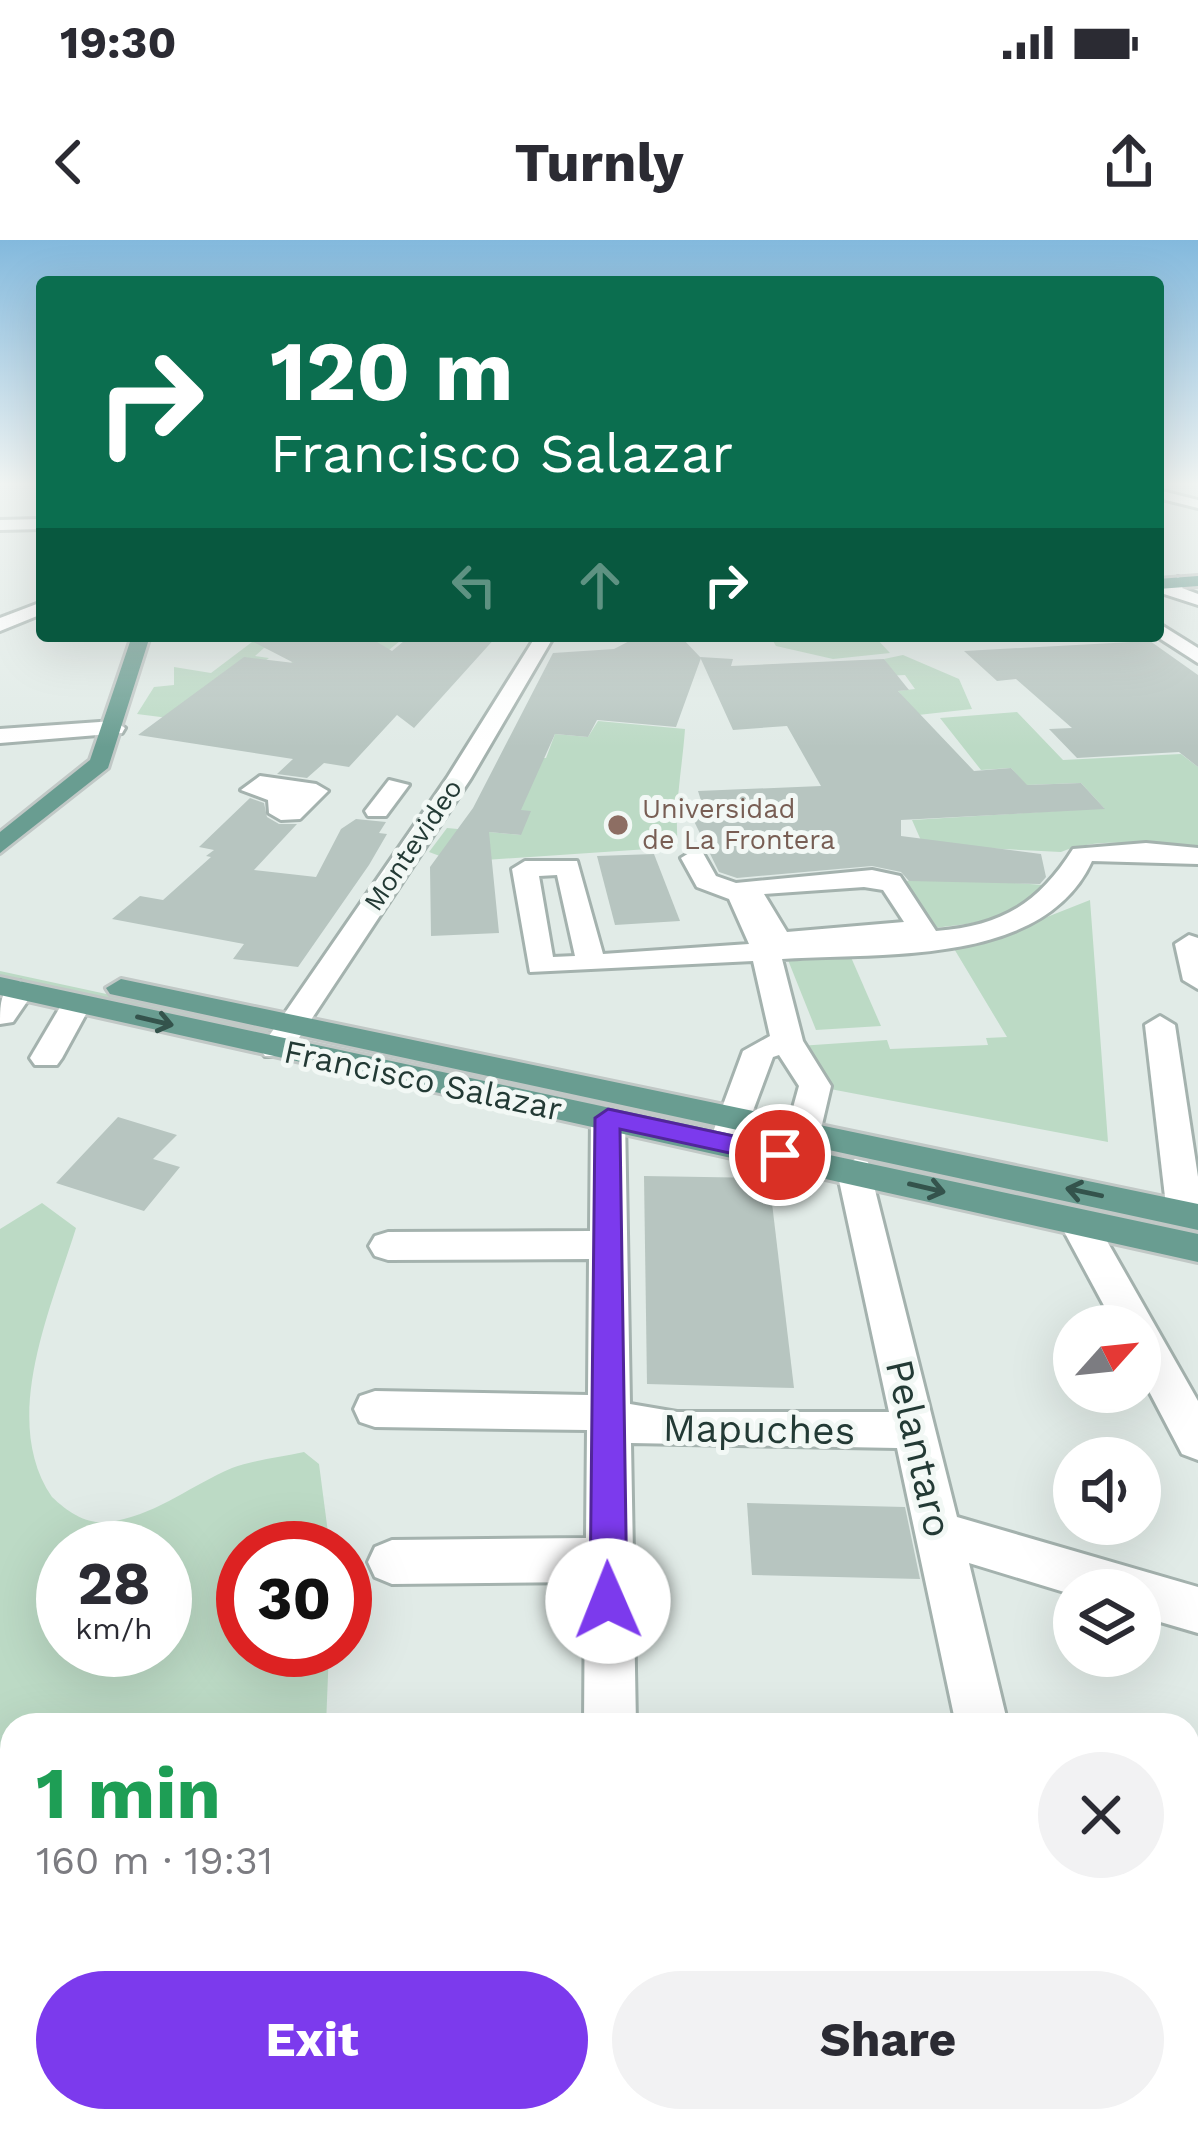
<!DOCTYPE html>
<html lang="en">
<head>
<meta charset="utf-8">
<style>
	body { margin:0; font-family:"Work Sans",sans-serif; background:#f2f2f3; color:#2b2b33; height:100vh; display:flex; flex-direction:column; font-size:45px; white-space:nowrap }
	* { box-sizing:border-box; margin:0 }
	p { font-size:39px; color:#7c7c81 }
	.icon { flex:none; width:66px; height:66px; fill:none; stroke:currentColor; stroke-width:2; stroke-linecap:round; stroke-linejoin:round }
	.map { position:relative; flex:1; overflow:hidden }
	.drawer { position:absolute; left:0px; top:1473px; width:1200px; height:420px; display:flex; flex-direction:column; background:#fff; border-radius:36px 36px 0 0; box-shadow:0 12px 48px #0002 }
	.drawer>* { flex:none }
	.guide { position:absolute; left:36px; top:36px; width:1128px; height:366px; border-radius:12px; box-shadow:0 12px 48px #0002; background:#0b6e4f; color:#fff; overflow:hidden }
	.needle { width:78px; rotate:63deg }
	.tools { position:absolute; left:1053px; top:1065px; display:grid; gap:24px }
	.tools a { display:grid; place-items:center; width:108px; height:108px; border-radius:50%; background:#fff; box-shadow:0 12px 48px #0002; font-size:60px }
	.speed { position:absolute; left:36px; top:1281px; display:flex; gap:24px; font-size:60px; font-weight:700; text-align:center }
	.speed>* { display:grid; place-content:center; width:156px; height:156px; border-radius:50%; background:#fff; box-shadow:0 12px 48px #0002; line-height:1 }
	.speed small { font-size:30px; font-weight:400 }
	.speed .limit { border:18px solid #d22; background:#fff; color:#111 }
	.pin { position:absolute; display:grid; place-items:center; width:102px; height:102px; color:#fff; margin:-51px; border:6px solid #fff; border-radius:50%; box-shadow:0 3px 12px #0007 }
	.me { position:absolute; width:132px; margin:-66px; rotate:359deg; stroke-linejoin:round; filter:drop-shadow(0 0 9px #0008) }
	.turn { display:flex; align-items:center; gap:42px; height:252px; padding:0 36px; font-size:54px }
	.turn .icon { width:156px; height:156px; stroke-width:2.5 }
	.turn b { display:block; font-size:84px; line-height:102px }
	.lanes { display:flex; align-items:center; height:114px; padding:0 36px; background:#0003; justify-content:center; gap:60px; direction:ltr }
	.lanes .off { opacity:.35 }
	.round { display:grid; place-items:center; flex:none; width:126px; height:126px; border-radius:63px; background:#f2f2f3 }
	.summary { display:flex; align-items:center; justify-content:space-between; height:204px; padding:0 36px }
	h1 { font-size:72px; font-weight:700; line-height:90px; color:#1e9e55 }
	.action { display:flex; gap:24px; margin-top:auto; padding:24px 36px }
	.action a { flex:1; height:138px; border-radius:72px; background:#7c3aed; color:#fff; font-size:48px; font-weight:700; line-height:138px; text-align:center }
	.action a+a { background:#f2f2f3; color:#2b2b33 }
	.status { display:flex; justify-content:space-between; align-items:center; height:84px; padding:0 60px; background:#fff; direction:ltr }
	.status svg { height:33px; fill:currentColor }
	header { display:flex; justify-content:space-between; align-items:center; height:156px; padding:0 36px; background:#fff; font-size:54px; font-weight:700 }
	.map>svg:first-child { display:block }
	.green { fill:#bcdac5; fill-rule:evenodd }
	.building { fill:#b7c5c0 }
	.lines { fill:none; stroke-linecap:round; stroke-linejoin:round }
	.minor-casing { stroke:#a4b2ae; stroke-width:6 }
	.major-casing { stroke:#c1c8c6; stroke-width:6 }
	.minor { fill:#fff; fill-rule:evenodd }
	.major { fill:#699d91; fill-rule:evenodd }
	.oneway { stroke:#34534c }
	.route { fill:#7c3aed; stroke:#51269a; stroke-width:3 }
	.education-dot { fill:#8d6e63; stroke:#f2f8f5; stroke-width:4.5 }
	.labels { text-anchor:middle; dominant-baseline:central; stroke-width:10; stroke-linejoin:round; paint-order:stroke }
	.far-education-label { font-size:27px; fill:#785e54; stroke:#f2f8f5; text-anchor:start }
	.far-street-label { font-size:27px; fill:#233a35; stroke:#f2f8f5 }
	.street-label { font-size:33px; fill:#233a35; stroke:#f2f8f5 }
	.near-street-label { font-size:39px; fill:#233a35; stroke:#f2f8f5 }
</style>
</head>
<body>
<div class="status"><b>19:30</b><svg viewBox="0 0 49 12"><path d="M0 12V9h3v3zM5 12V6h3v6zM10 12V3h3v9zM15 12V0h3v12zM26 1h20v11H26zM47 4h2v5h-2z"/></svg></div>
<header><svg class="icon" aria-label="back" viewBox="0 0 24 24"><path d="M15 5l-7 7 7 7"/></svg>Turnly<svg class="icon" aria-label="share" viewBox="0 0 24 24"><path d="M12 15V3M7 8l5-5 5 5M5 13v7h14v-7"/></svg></header>
<div class="map">
<svg width="1198" height="1893" viewBox="0 0 1198 1893">
	<rect width="100%" height="100%" fill="#e1ebe7"/>
	<g class="green">
		<polygon points="770,396 874,396 890,413 833,419 776,406"/>
		<polygon points="377,397 400,401 363,431 291,423 302,413 264,408 255,416 269,418 184,480 137,474 154,447 174,445 174,427 211,433 256,399 368,403"/>
		<polygon points="903,415 959,439 972,469 918,475 898,451 915,449 905,435 883,436 890,428 884,419"/>
		<path d="M1017,472L1063,520L1181,514L1198,527V611C1152,606 1104,595 1061,612L923,605L912,580L1104,568L1081,543L1026,545L1011,528L981,530L940,478Z"/>
		<path d="M598,481L685,489C682,531 674,565 678,607L456,622L429,612L447,588L521,595L506,569L531,518H546L555,494L588,497Z"/>
		<path d="M949,638L1043,645C1028,681 958,685 923,689L891,642Z"/>
		<polygon points="1090,660 1108,902 825,848 799,806 887,800 890,809 988,805 986,798 1007,797 953,707 989,700"/>
		<polygon points="850,715 881,786 816,790 788,720"/>
		<polygon points="0,731 273,790 268,798 0,737"/>
		<path d="M42,963L76,988C50,1071 0,1181 52,1257C70,1274 90,1287 116,1281C160,1272 192,1245 232,1228C254,1220 281,1217 304,1212L319,1224L330,1308H243V1410H329L326,1485H12V1881H569L572,1893H0V989ZM63,1308H165V1410H63Z"/>
		<polygon points="1188,1850 1198,1855 1198,1893 963,1893 943,1881 1188,1881"/>
	</g>
	<g class="building">
		<polygon points="242,396 367,396 392,411 410,396 497,396 414,488 397,475 349,527 324,523 307,538 277,534 293,519 138,495 244,417 294,423"/>
		<polygon points="639,396 683,399 701,418 676,487 597,480 588,497 555,494 521,570 531,571 521,595 489,592 499,693 431,696 430,627 473,568 553,413 614,409"/>
		<polygon points="1150,401 1198,435 1198,527 1179,512 1077,518 1049,489 1072,488 1016,439 997,441 964,411"/>
		<polygon points="700,417 733,419 731,426 884,419 909,450 898,451 974,531 1011,528 1027,545 1081,543 1105,569 901,580 901,596 1041,614 1046,637 1040,644 909,641 901,632 872,626 737,638 719,632 689,571 704,570 698,551 821,546 787,486 733,490"/>
		<polygon points="250,558 264,563 267,577 279,584 297,584 254,630 316,637 341,589 356,579 386,582 379,593 387,594 369,625 298,727 233,719 244,704 112,679 140,656 163,660 211,617 206,616 214,610 199,607"/>
		<polygon points="654,614 680,681 615,685 597,616"/>
		<polygon points="118,877 177,895 153,919 180,927 144,971 56,943"/>
		<polygon points="644,936 769,938 794,1148 647,1144"/>
		<polygon points="747,1263 905,1267 920,1339 752,1335"/>
	</g>
	<g class="lines">
		<g class="minor-casing">
			<g id="minor">
				<polygon points="1158,250 1198,260 1198,268 1158,258"/>
				<polygon points="42,279 42,289 0,290 0,280"/>
				<polygon points="1178,337 1187,342 1182,348 1198,354 1198,365 1164,354 1164,346"/>
				<polygon points="42,362 42,374 0,391 0,378"/>
				<polygon points="1158,383 1198,408 1198,423 1156,396"/>
				<polygon points="536,396 554,396 471,538 287,816 265,816 260,809 447,538"/>
				<polygon points="114,481 125,488 122,493 0,503 0,489"/>
				<polygon points="260,536 316,544 328,551 300,579 281,580 269,573 268,560 241,550"/>
				<polygon points="389,540 409,545 386,576 368,576 365,571"/>
				<path d="M1146,603L1198,608V624L1092,621C1043,728 879,712 782,719L803,801L831,846L820,893L831,922L813,934L801,930L786,893L799,846L779,815L773,817L738,911L726,915L709,903L743,811L770,796L753,721L530,732L512,629L525,621H577L603,714L749,704L729,659L697,647L681,618L694,610L703,613L716,636L736,643L872,630L900,636L936,691C1002,686 1039,663 1073,609ZM557,635L575,716L553,717L539,636ZM864,647L883,650L904,682L787,692L764,654Z"/>
				<polygon points="1189,695 1198,698 1198,749 1183,740 1175,704"/>
				<path d="M20,741L35,750L13,782L0,784C0,764 0,747 20,741Z"/>
				<polygon points="77,754 92,763 62,818 57,825 35,825 30,818 66,757"/>
				<polygon points="1160,776 1175,785 1198,937 1198,983 1172,983 1167,974 1145,785"/>
				<polygon points="608,867 625,878 630,1164 677,1172 889,1172 837,931 855,919 868,922 957,1277 1198,1347 1198,1393 1140,1376 1140,1350 1074,1350 1074,1355 969,1323 1008,1485 956,1485 897,1208 631,1203 636,1485 584,1485 585,1342 392,1344 375,1337 368,1322 375,1307 392,1300 586,1298 587,1190 375,1187 360,1182 354,1169 360,1156 375,1151 588,1155 589,1019 388,1020 375,1016 369,1006 375,996 388,992 590,991 591,878"/>
				<polygon points="1078,969 1091,973 1198,1161 1198,1220 1182,1214 1140,1134 1140,1086 1115,1086 1059,982 1065,973"/>
			</g>
		</g>
		<g class="major-casing">
			<g id="major">
				<polygon points="1198,336 1198,346 1158,349 1158,339"/>
				<polygon points="132,396 150,396 108,528 0,613 0,592 90,520"/>
				<polygon points="0,737 1198,994 1198,1022 0,755"/>
				<polygon points="121,739 1198,964 1198,990 110,754 106,748"/>
			</g>
		</g>
		<use href="#minor" class="minor"/>
		<use href="#major" class="major"/>
	</g>
	<defs><path id="oneway-shaft" d="M-6 0H5M1.5-3L5.5 0L1.5 3" fill="none" stroke-width="1.6" stroke-linecap="round" stroke-linejoin="round" transform="scale(3)"/></defs>
	<g class="oneway">
		<use href="#oneway-shaft" transform="translate(155 781) rotate(13)"/>
		<use href="#oneway-shaft" transform="translate(927 948) rotate(13)"/>
		<use href="#oneway-shaft" transform="translate(1084 952) rotate(-168)"/>
	</g>
	<linearGradient id="sky" x2="0" y2="1"><stop stop-color="#83b9dd"/><stop offset="0.48" stop-color="#f2f6f4"/><stop offset="1" stop-color="#f2f6f4" stop-opacity="0"/></linearGradient>
	<rect width="1198" height="507" fill="url(#sky)"/>
	<polygon class="route" points="608,869 780,906 793,915 780,924 620,889 627,1361 621,1374 608,1379 595,1374 590,1361 595,878"/>
	<circle class="education-dot" cx="618" cy="585" r="12"/>
	<g class="labels">
		<g class="far-education-label">
			<text x="642" y="569">Universidad<tspan x="642" dy="31">de La Frontera</tspan></text>
		</g>
		<g class="far-street-label">
			<text transform="translate(413 605) rotate(-56)">Montevideo</text>
		</g>
		<g class="street-label">
			<text transform="translate(423 840) rotate(12)">Francisco Salazar</text>
		</g>
		<g class="near-street-label">
			<text transform="translate(759 1189) rotate(1)">Mapuches</text>
			<text transform="translate(919 1208) rotate(77)">Pelantaro</text>
		</g>
	</g>
</svg>
<div class="tools">
<a><svg class="needle" viewBox="-14 -14 28 28"><path d="M0-13l5 13h-10z" fill="#e53935"/><path d="M0 13l5-13h-10z" fill="#7c7c81"/></svg></a>
<a><svg class="icon" aria-label="sound" viewBox="0 0 24 24"><path d="M4 9h4l5-4v14l-5-4H4zM17 9q2 3 0 6"/></svg></a>
<a><svg class="icon" aria-label="layers" viewBox="0 0 24 24"><path d="M12 4l9 5-9 5-9-5zM3 14l9 5 9-5"/></svg></a>
</div>
<div class="speed"><div>28<small>km/h</small></div><div class="limit">30</div></div>
<div class="pin" style="left:780px;top:915px;background:#d93025"><svg class="icon" aria-label="arrive" viewBox="0 0 24 24"><path d="M6 21V4h12l-3 4 3 4H6"/></svg></div>
<svg class="me" style="left:608px;top:1361px" viewBox="-20 -20 40 40"><circle r="19" fill="#fff"/><path d="M0-13L10 11 0 6-10 11z" fill="#7c3aed"/></svg>
<div class="guide">
<div class="turn"><svg class="icon" aria-label="right" viewBox="0 0 24 24"><path d="M7 20v-9h11M14 6l5 5-5 5"/></svg><div><b>120 m</b>Francisco Salazar</div></div>
<div class="lanes"><svg class="icon off" aria-label="left" viewBox="0 0 24 24"><path d="M17 20v-9H6M10 6l-5 5 5 5"/></svg><svg class="icon off" aria-label="ahead" viewBox="0 0 24 24"><path d="M12 20V5M6 11l6-6 6 6"/></svg><svg class="icon" aria-label="right" viewBox="0 0 24 24"><path d="M7 20v-9h11M14 6l5 5-5 5"/></svg></div>
</div>
<section class="drawer">
<div class="summary"><div><h1>1 min</h1><p>160 m · 19:31</p></div><a class="round"><svg class="icon" aria-label="close" viewBox="0 0 24 24"><path d="M6 6l12 12M18 6L6 18"/></svg></a></div>
<div class="action"><a>Exit</a><a>Share</a></div>
</section>
</div>
</body>
</html>
